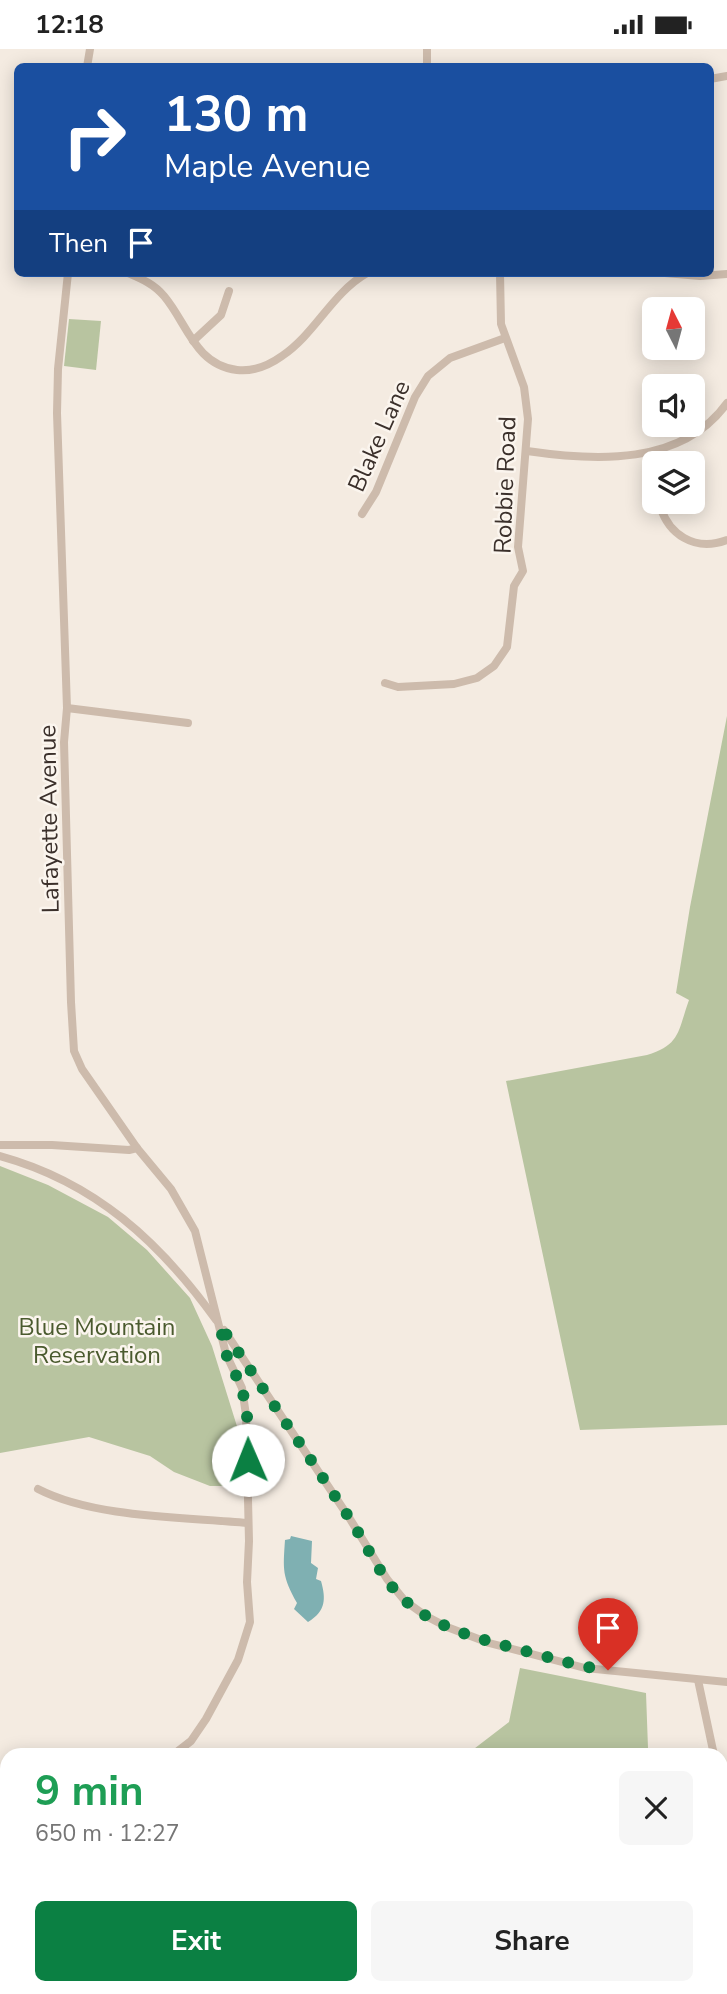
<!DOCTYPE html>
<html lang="en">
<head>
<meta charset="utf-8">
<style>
	body { margin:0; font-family:"Nunito Sans",sans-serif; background:#f6f6f6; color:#222; height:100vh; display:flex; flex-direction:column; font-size:26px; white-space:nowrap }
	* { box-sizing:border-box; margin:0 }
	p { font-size:23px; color:#767676 }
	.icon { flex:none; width:38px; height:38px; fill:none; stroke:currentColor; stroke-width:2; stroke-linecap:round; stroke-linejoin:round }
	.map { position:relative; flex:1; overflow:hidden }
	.details { position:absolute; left:0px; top:1699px; width:728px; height:247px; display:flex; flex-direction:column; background:#fff; border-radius:21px 21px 0 0; box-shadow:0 4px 18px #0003 }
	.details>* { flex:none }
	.hud { position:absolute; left:14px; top:14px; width:700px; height:214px; border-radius:10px; box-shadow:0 4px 18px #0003; background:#1a4fa0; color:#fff; overflow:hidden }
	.needle { width:46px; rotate:354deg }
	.fabs { position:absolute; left:642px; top:248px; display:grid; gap:14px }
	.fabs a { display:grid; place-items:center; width:63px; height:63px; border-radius:10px; background:#fff; box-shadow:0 4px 18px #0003; font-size:35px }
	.pin { position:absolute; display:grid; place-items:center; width:60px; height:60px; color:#fff; margin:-72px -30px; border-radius:50% 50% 50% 0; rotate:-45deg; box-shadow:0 0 7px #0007 }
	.pin .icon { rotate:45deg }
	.me { position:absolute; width:77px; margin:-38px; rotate:359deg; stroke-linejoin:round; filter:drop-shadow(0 0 5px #0008) }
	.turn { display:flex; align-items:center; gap:24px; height:147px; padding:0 35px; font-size:32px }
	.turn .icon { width:91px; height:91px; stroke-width:2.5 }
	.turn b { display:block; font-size:49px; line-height:60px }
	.then { display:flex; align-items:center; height:66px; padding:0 35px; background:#0003; gap:14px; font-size:26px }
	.round { display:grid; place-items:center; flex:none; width:74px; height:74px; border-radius:10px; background:#f6f6f6 }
	.summary { display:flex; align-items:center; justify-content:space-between; height:119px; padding:0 35px }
	h1 { font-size:42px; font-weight:700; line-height:52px; color:#1e9e55 }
	.action { display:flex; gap:14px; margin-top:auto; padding:14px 35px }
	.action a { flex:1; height:80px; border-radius:10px; background:#0b8043; color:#fff; font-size:28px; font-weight:700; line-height:80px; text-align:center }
	.action a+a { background:#f6f6f6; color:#222 }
	.status { display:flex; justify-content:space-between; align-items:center; height:49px; padding:0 35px; background:#fff; direction:ltr }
	.status svg { height:19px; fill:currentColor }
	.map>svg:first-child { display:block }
	.green { fill:#b8c4a0 }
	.water { fill:#7fb0b2 }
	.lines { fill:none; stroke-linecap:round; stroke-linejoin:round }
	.minor { stroke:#cdbbac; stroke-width:8 }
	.route { stroke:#0b8043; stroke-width:12; stroke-dasharray:0 21.6 }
	.labels { text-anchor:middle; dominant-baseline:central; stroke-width:5; stroke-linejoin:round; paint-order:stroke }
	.street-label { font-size:24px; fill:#3b302b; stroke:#fbf5ee }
	.park-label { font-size:24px; fill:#4a5a2e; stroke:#fbf5ee }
</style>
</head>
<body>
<div class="status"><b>12:18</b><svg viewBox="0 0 49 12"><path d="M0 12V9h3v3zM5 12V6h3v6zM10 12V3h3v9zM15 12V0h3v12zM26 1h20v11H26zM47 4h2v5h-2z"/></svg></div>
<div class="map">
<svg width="727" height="1945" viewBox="0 0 727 1945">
	<rect width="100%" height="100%" fill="#f4ebe1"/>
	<g class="green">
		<polygon points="69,270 101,272 96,321 64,317"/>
		<path d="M727,667V1376L580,1381L506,1032L647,1006C681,996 678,981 689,951L676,944L690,858Z"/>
		<polygon points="0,1117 48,1136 108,1168 147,1201 190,1249 212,1297 240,1387 243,1437 210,1437 174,1423 150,1407 89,1388 0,1404"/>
		<polygon points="520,1619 646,1644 648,1699 650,1706 466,1706 509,1673"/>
		<polygon points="0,1722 7,1725 7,1774 0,1777"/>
		<polygon points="7,1899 7,1939 226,1939 227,1945 0,1945 0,1903"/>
		<polygon points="296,1939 341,1939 341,1945 297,1945"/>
		<polygon points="398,1939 504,1939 505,1945 403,1945"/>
	</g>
	<path class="water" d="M291,1487L312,1492L311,1514L318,1519L316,1530L321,1532C326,1550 326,1562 308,1573L294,1560L297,1554C282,1527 283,1521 285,1491L290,1490Z"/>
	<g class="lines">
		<g class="minor">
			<polyline points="87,18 90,0"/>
			<polyline points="427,18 427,0"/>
			<polyline points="710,30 727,27"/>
			<polyline points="68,224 58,320 57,364 67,659 64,693 71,953 74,1002 82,1020 137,1099 171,1140 195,1182 226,1305 242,1339 246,1366 249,1492 247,1533 250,1573 238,1611 206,1670 191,1692 173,1706"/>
			<path d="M128,224C142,230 154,235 164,247C187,274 195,316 237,321C254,323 268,317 282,307C315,285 332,244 367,224"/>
			<polyline points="665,224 700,227 727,225"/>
			<polyline points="193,292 221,266 229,242"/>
			<path d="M527,402C595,412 682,417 727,354"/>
			<polyline points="649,404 654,432"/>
			<path d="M659,453C667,486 695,503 727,491"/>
			<polyline points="362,465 376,443 415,348 428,327 450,309 505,289"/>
			<polyline points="385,634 398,638 454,635 477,629 494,617 507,598 514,537 523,522 518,498 528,370 524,338 501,275 500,224"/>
			<polyline points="67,659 188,674"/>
			<polyline points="0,1096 52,1096 129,1101 137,1099"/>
			<path d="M0,1107C95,1133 160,1193 216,1271"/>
			<polyline points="224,1281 350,1470 387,1530 405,1552 426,1567 447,1578 489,1594 585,1619 727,1633"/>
			<path d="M38,1440C94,1469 184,1468 247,1474"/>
			<polyline points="698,1631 714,1706"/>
			<polyline points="721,1737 727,1753"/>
			<polyline points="721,1918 727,1912"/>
			<polyline points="701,1945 703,1939"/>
		</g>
	</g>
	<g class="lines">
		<path class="route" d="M248,1411L247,1366L242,1339L226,1305L220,1276C263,1340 306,1403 348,1467C367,1495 381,1532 408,1554C442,1582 484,1591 525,1602C553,1609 579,1618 608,1621"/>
	</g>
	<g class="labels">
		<g class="street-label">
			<text transform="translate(379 387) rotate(-66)">Blake Lane</text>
			<text transform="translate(505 436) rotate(-88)">Robbie Road</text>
			<text transform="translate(49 770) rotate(-91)">Lafayette Avenue</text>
		</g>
		<g class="park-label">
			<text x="97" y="1278">Blue Mountain<tspan x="97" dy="28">Reservation</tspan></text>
		</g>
	</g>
</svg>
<div class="fabs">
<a><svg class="needle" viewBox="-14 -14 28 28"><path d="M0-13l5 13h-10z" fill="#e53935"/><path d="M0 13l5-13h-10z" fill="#767676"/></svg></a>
<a><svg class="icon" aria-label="sound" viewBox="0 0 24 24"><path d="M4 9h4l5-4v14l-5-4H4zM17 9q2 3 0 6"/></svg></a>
<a><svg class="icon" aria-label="layers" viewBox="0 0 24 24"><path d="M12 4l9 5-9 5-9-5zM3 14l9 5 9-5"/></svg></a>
</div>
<div class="pin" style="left:608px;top:1621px;background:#d93025"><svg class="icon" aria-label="arrive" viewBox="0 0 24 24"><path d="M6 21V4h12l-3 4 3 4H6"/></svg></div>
<svg class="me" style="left:248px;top:1411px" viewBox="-20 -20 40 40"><circle r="19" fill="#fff"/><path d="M0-13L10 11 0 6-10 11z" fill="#0b8043"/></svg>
<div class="hud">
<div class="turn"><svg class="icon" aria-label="right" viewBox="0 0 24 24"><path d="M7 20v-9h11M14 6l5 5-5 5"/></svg><div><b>130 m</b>Maple Avenue</div></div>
<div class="then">Then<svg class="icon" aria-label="arrive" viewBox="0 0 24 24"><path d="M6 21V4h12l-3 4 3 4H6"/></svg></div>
</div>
<section class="details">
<div class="summary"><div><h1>9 min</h1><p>650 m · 12:27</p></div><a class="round"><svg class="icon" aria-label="close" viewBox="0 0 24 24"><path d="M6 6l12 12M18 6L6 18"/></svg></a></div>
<div class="action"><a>Exit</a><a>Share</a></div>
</section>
</div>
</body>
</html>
